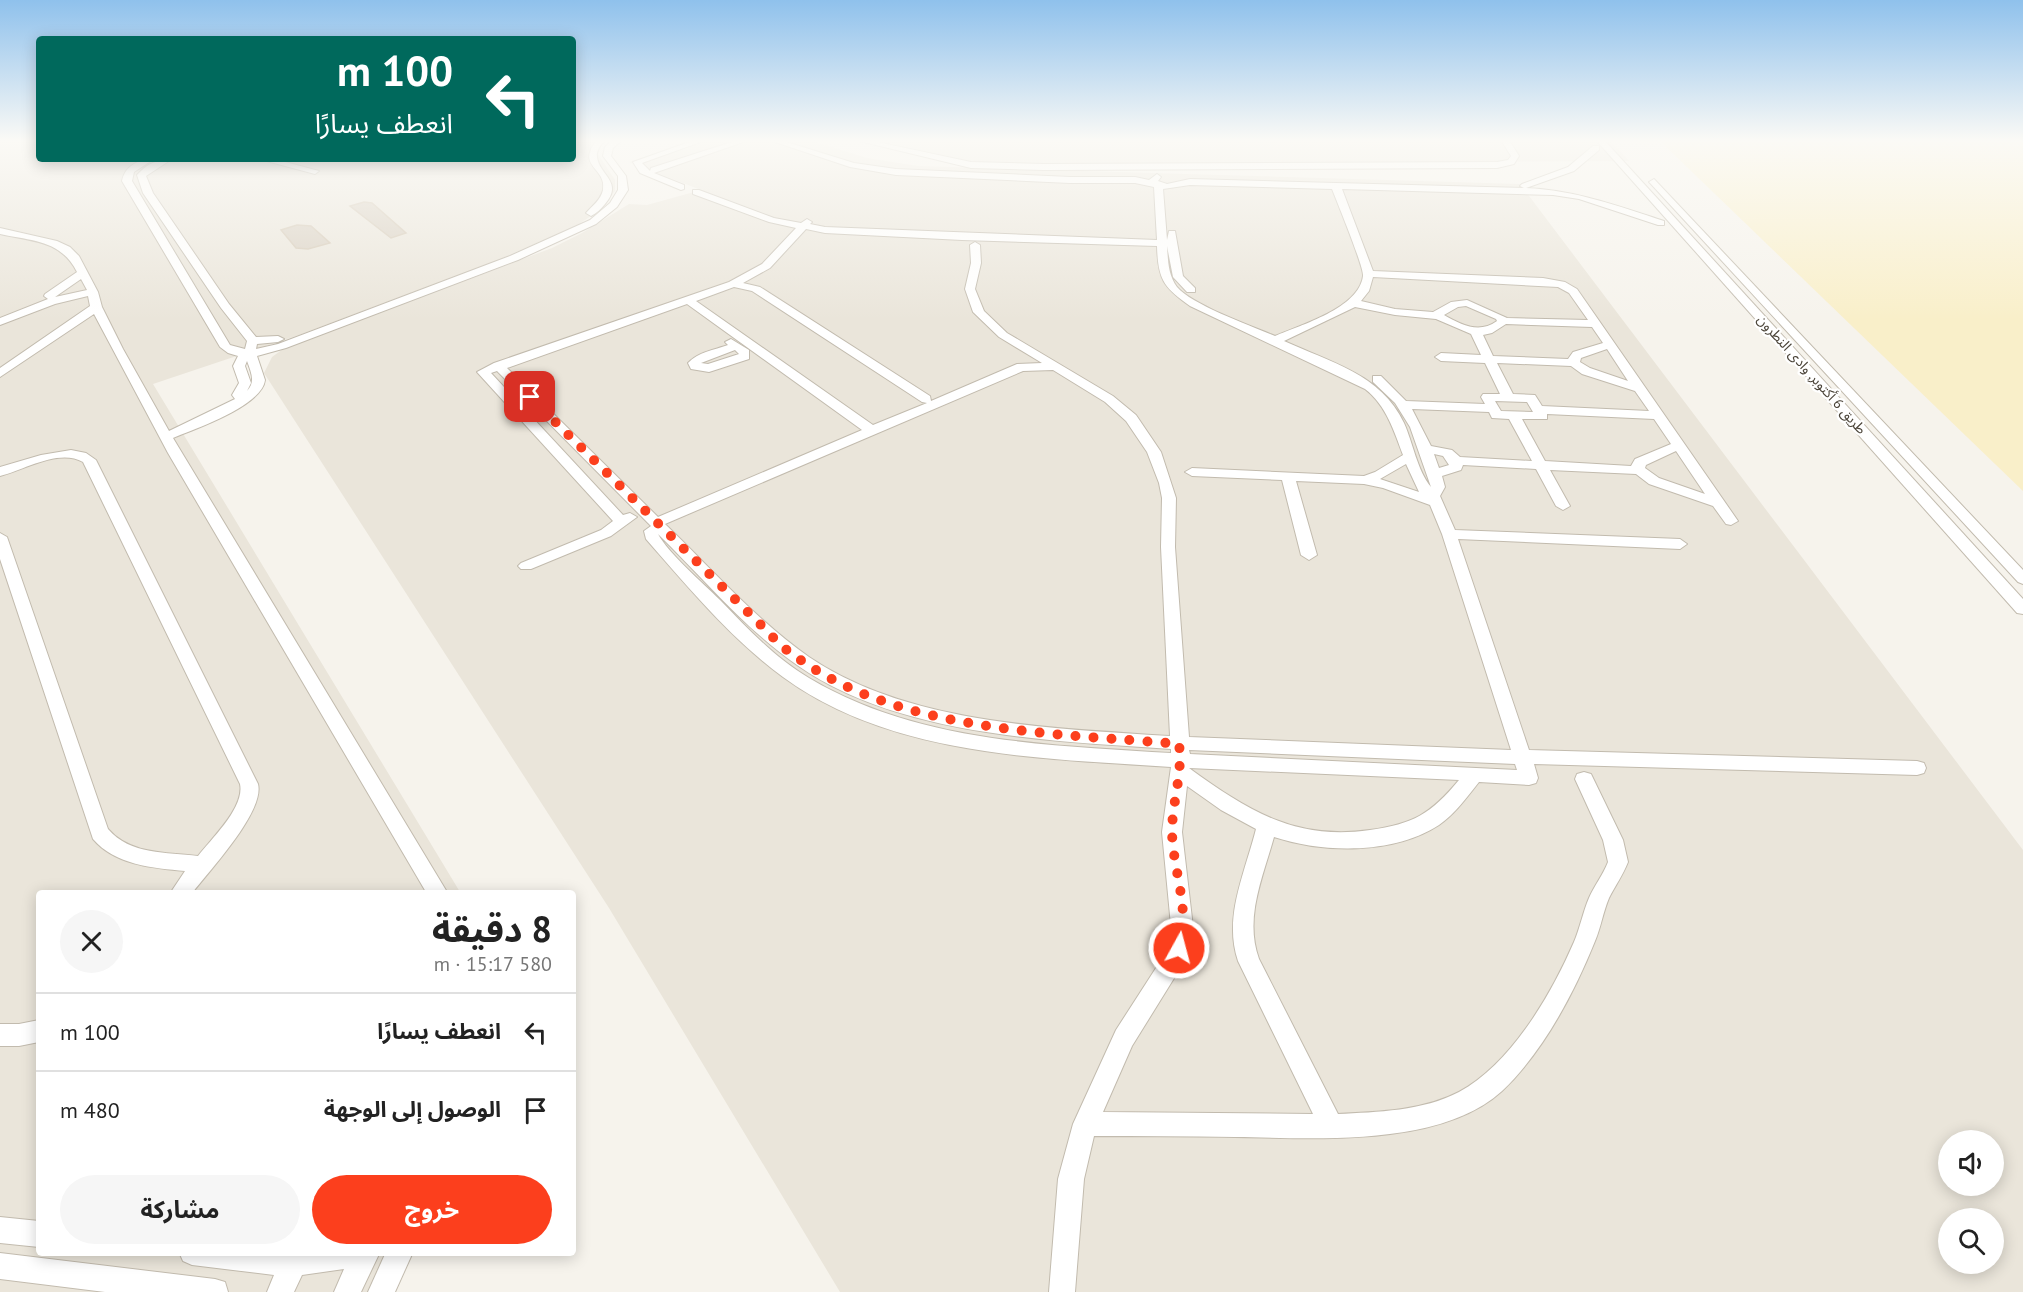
<!DOCTYPE html>
<html lang="ar">
<head>
<meta charset="utf-8">
<style>
	body { margin:0; font-family:"PT Sans","Noto Sans Arabic",sans-serif; background:#f6f6f6; color:#222; direction:rtl; height:100vh; display:flex; flex-direction:column; font-size:22px; white-space:nowrap }
	* { box-sizing:border-box; margin:0 }
	p { font-size:20px; color:#767676 }
	.icon { flex:none; width:33px; height:33px; fill:none; stroke:currentColor; stroke-width:2; stroke-linecap:round; stroke-linejoin:round }
	.map { position:relative; flex:1; overflow:hidden; direction:ltr }
	.side { position:absolute; left:36px; top:890px; width:540px; height:366px; display:flex; flex-direction:column; background:#fff; border-radius:6px; box-shadow:0 3px 15px #0003; direction:rtl }
	.side>* { flex:none }
	.banner { position:absolute; left:36px; top:36px; width:540px; height:126px; border-radius:6px; box-shadow:0 3px 15px #0003; direction:rtl; background:#00695c; color:#fff; overflow:hidden }
	.tools { position:absolute; left:1938px; top:1130px; display:grid; gap:12px }
	.tools a { display:grid; place-items:center; width:66px; height:66px; border-radius:50%; background:#fff; box-shadow:0 3px 15px #0003; font-size:30px }
	.pin { position:absolute; display:grid; place-items:center; width:51px; height:51px; color:#fff; margin:-26px; border-radius:12px; box-shadow:0 3px 9px #0006 }
	.me { position:absolute; width:66px; margin:-33px; rotate:7deg; stroke-linejoin:round; filter:drop-shadow(0 0 4px #0008) }
	.turn { display:flex; align-items:center; gap:21px; height:126px; padding:0 24px; font-size:27px }
	.turn .icon { width:78px; height:78px; stroke-width:2.5 }
	.turn b { display:block; font-size:42px; line-height:51px }
	.round { display:grid; place-items:center; flex:none; width:63px; height:63px; border-radius:32px; background:#f6f6f6 }
	.head { display:flex; align-items:center; justify-content:space-between; height:102px; padding:0 24px }
	h1 { font-size:36px; font-weight:700; line-height:45px }
	.cta { display:flex; gap:12px; margin-top:auto; padding:12px 24px }
	.cta a { flex:1; height:69px; border-radius:36px; background:#fc3f1d; color:#fff; font-size:24px; font-weight:700; line-height:69px; text-align:center }
	.cta a+a { background:#f6f6f6; color:#222 }
	ul { padding:0; list-style:none }
	li { display:flex; align-items:center; gap:18px; height:78px; padding:0 24px; border-top:2px solid #e0e0e0 }
	li div { flex:1 }
	li b { display:block; font-size:22px }
	li em { font-style:normal }
	.map>svg:first-child { display:block }
	.residential { fill:#eae5da; fill-rule:evenodd }
	.sand { fill:#f9efc9 }
	.building { fill:#d8cfc1; stroke:#d3c7b4; stroke-width:1.5 }
	.lines { fill:none; stroke-linecap:round; stroke-linejoin:round }
	.minor-casing { stroke:#c2bbae; stroke-width:2 }
	.minor { fill:#fff; fill-rule:evenodd }
	.route { stroke:#fc3f1d; stroke-width:10; stroke-dasharray:0 18 }
	.labels { text-anchor:middle; dominant-baseline:central; stroke-width:4.5; stroke-linejoin:round; paint-order:stroke }
	.far-street-label { font-size:14px; fill:#4b4439; stroke:#fff }
</style>
</head>
<body>
<div class="map">
<svg width="2023" height="1292" viewBox="0 0 2023 1292">
	<rect width="100%" height="100%" fill="#f6f3ec"/>
	<g class="residential">
		<polygon points="0,140 39,140 39,159 573,159 573,140 608,140 602,145 598,154 615,180 615,191 603,208 576,226 491,263 296,336 153,384 460,892 39,892 39,1252 388,1253 371,1292 0,1292"/>
		<path d="M698,140H809L867,158L918,166L1520,184L2023,850V1292H840L609,908L264,373L272,357L283,349L552,248L582,233L629,204L647,205L701,190L629,162ZM1948,1140H1994V1185H1948ZM1948,1218H1994V1263H1948Z"/>
		<polygon points="875,140 1610,140 1629,161 1002,164 965,160"/>
	</g>
	<polygon class="sand" points="1659,140 2023,140 2023,491"/>
	<g class="building">
		<polygon points="364,202 372,203 406,233 391,238 350,206"/>
		<polygon points="297,225 311,226 330,243 308,249 296,248 281,230"/>
	</g>
	<g class="lines">
		<g class="minor-casing">
			<g id="minor">
				<path d="M597,140H605C601,145 596,150 597,157C599,175 624,182 605,204C601,209 597,213 591,216L586,213C592,206 601,200 603,190C607,167 575,167 597,140Z"/>
				<path d="M613,140H622L613,148L611,156L626,176L628,190L617,207L596,224L518,260L286,348L257,356L265,380C262,406 195,429 173,438L447,892H426L168,453L94,314L0,377V368L90,306L88,296L55,304L0,325V318L48,299L44,296L45,294L77,272C61,240 32,241 0,234V228L57,241L70,247L79,256L98,292L102,307L123,349L169,431L235,399L232,395L239,383L233,366L238,356L228,353L220,347L122,181C125,165 140,159 154,159L134,172L132,181L230,345L245,349L247,341L221,308L143,193L137,175C147,164 157,159 172,159L146,176L153,193L229,304L256,337L278,336L284,339L278,342L257,344L256,349L278,344L510,256L590,220L610,203L618,190V176L603,156L605,147ZM81,279L87,290L55,297ZM247,361C251,372 256,382 247,391L251,383L245,366Z"/>
				<polygon points="695,140 706,140 642,163 650,171 651,168 738,140 749,140 654,173 684,185 684,189 681,190 640,173 633,162"/>
				<path d="M769,140H780L854,163L896,169L1070,177H1135L1149,180L1157,174L1161,177L1158,181L1167,184L1190,179L1524,188L1520,186L1522,184L1568,167L1593,146H1599V150L1574,171L1526,188C1575,190 1618,206 1664,221V225H1658L1579,199L1553,195L1342,189L1373,271L1543,278L1565,282L1577,289L1738,521L1731,525L1726,524L1713,506L1649,484L1636,474L1550,470L1570,506L1563,510L1556,506L1536,469L1463,465L1461,470L1442,476L1445,487L1440,496L1455,530L1680,539L1687,544L1680,549L1458,539L1529,750L1917,761L1924,763L1926,768L1924,773L1917,775L1534,764L1538,778L1536,783L1529,785L1479,782C1467,797 1455,814 1439,825C1393,855 1323,853 1274,837C1263,877 1244,918 1259,959L1338,1114C1377,1112 1423,1111 1459,1092C1511,1064 1551,995 1574,942C1580,928 1583,912 1589,898C1594,886 1603,875 1608,862L1603,840L1575,779L1577,774L1584,772L1591,774L1623,840L1628,862C1623,875 1615,886 1609,898C1603,912 1601,927 1595,941C1574,993 1543,1052 1502,1091C1440,1148 1313,1138 1235,1137C1188,1136 1141,1136 1094,1136L1084,1179L1075,1292H1049L1058,1179L1073,1124L1116,1030L1165,954L1172,936L1162,832L1171,767C1042,758 892,757 783,677C731,639 688,587 646,539L644,531L651,526L648,523L497,371L491,373L623,515L630,513L637,517L611,536L531,569H521L518,566L521,563L601,530L613,521L477,372L494,363L729,282L762,264L796,228L769,222L693,194V190H699L774,218L801,223L807,219L812,222L810,224L825,227L1157,240L1154,187L1135,183H1070L896,175L850,167ZM1190,185L1332,189C1337,202 1364,267 1363,276C1359,308 1301,325 1275,336C1252,326 1192,305 1177,287C1168,275 1168,260 1167,246L1173,277L1187,292H1195V288L1183,276L1175,231H1169L1167,240L1163,189ZM806,229L825,233L962,240L1157,246C1158,279 1163,287 1190,306L1365,389C1386,405 1394,431 1403,455L1375,472L1364,476L1192,468L1185,472L1192,476L1282,480L1301,555L1309,560L1317,555L1296,481L1364,484L1383,488L1430,505L1442,534L1511,750L1189,737L1175,547L1176,498L1161,452L1136,415L1113,396L1007,333L984,311L975,289L981,263L980,245L975,242L970,245L971,263L965,289L973,312L999,337L1042,363L1017,364L931,401L930,396L760,287L743,283L770,268ZM1373,277L1558,287L1569,293L1588,320L1507,318L1467,300L1451,302L1433,312L1395,309L1361,301L1369,291ZM734,287L752,291L922,402L927,403L873,425L696,301ZM687,304L862,430L658,517L507,368ZM1466,306L1496,319L1497,321C1479,334 1462,325 1444,315L1458,307ZM1355,307L1395,315L1436,319L1471,334L1481,355L1441,353L1435,357L1441,361L1485,363L1500,394H1483L1481,397L1485,404L1406,401L1381,376H1373V382L1395,403L1410,427L1431,487C1417,470 1413,443 1404,423C1381,374 1330,362 1284,341ZM1506,324L1592,327L1603,343L1573,352L1568,359L1493,356L1483,335L1492,333ZM1607,349L1628,381L1590,368L1580,362L1581,358ZM1497,363L1571,366L1582,374L1635,391L1649,411L1542,406L1535,395L1513,394ZM1053,370L1105,402L1126,421L1147,452L1159,483L1162,498L1161,547L1170,736C1054,728 909,725 809,657C757,621 711,568 665,524L1023,371ZM1495,401L1527,402L1533,412L1501,411ZM1412,409L1489,412L1492,418L1509,419L1532,461L1460,457L1452,450L1431,446ZM1547,414L1654,419L1671,444L1635,459L1631,466L1545,461L1522,419H1547ZM1676,451L1705,494L1659,478L1645,468L1646,465ZM1434,454L1443,456L1449,465L1439,468ZM1406,464L1419,492L1380,479ZM658,534C703,578 745,629 797,665C897,736 1053,741 1171,749V753C1049,745 918,743 809,678C775,658 747,628 720,600C703,583 668,553 658,534ZM1189,750L1515,764L1517,770L1190,754ZM1189,768L1459,780C1431,814 1413,824 1370,830C1295,841 1247,810 1189,768ZM1187,786L1221,810L1256,829C1245,873 1223,917 1238,961L1313,1114L1103,1112L1132,1046L1181,967L1194,936L1182,832Z"/>
				<polygon points="855,140 868,140 971,162 1044,164 1497,162 1508,160 1511,156 1501,140 1509,140 1519,156 1514,164 1497,168 1044,170 971,168"/>
				<polygon points="1596,140 1604,140 2023,599 2023,614 2017,613"/>
				<polygon points="259,159 274,159 319,171 315,174"/>
				<polygon points="1654,179 2023,570 2023,584 2018,582 1651,184 1649,182"/>
				<path d="M731,339L749,350V359L709,372L691,369L688,363C698,352 714,350 728,345L725,342ZM735,350L739,354L708,364L701,363Z"/>
				<path d="M71,450L86,453L96,460L258,784C265,811 210,870 193,892H171L185,871C153,868 115,865 93,839L0,559V533L7,537L108,829C130,855 167,852 198,856C212,838 245,807 240,784L83,462C59,448 24,470 0,476V467L41,455Z"/>
				<polygon points="39,1020 39,1042 19,1046 0,1046 0,1024 19,1024"/>
				<polygon points="0,1217 39,1221 39,1247 0,1243"/>
				<polygon points="179,1252 380,1252 361,1292 334,1292 344,1269 302,1275 294,1292 267,1292 274,1275 192,1265 183,1261"/>
				<polygon points="386,1252 413,1252 395,1292 368,1292"/>
				<polygon points="0,1253 215,1279 225,1282 228,1292 105,1292 0,1279"/>
			</g>
		</g>
		<use href="#minor" class="minor"/>
	</g>
	<linearGradient id="sky" x2="0" y2="1"><stop stop-color="#8fc1ec"/><stop offset="0.44" stop-color="#fbfaf6"/><stop offset="1" stop-color="#fbfaf6" stop-opacity="0"/></linearGradient>
	<rect width="2023" height="320" fill="url(#sky)"/>
	<g class="lines">
		<path class="route" d="M530,397L758,622C770,634 781,647 795,656C899,733 1055,733 1179,744C1183,774 1172,802 1172,832C1173,871 1191,911 1179,948"/>
	</g>
	<g class="labels">
		<g class="far-street-label">
			<text transform="translate(1812 374) rotate(48)">طريق 6 أكتوبر, وادى النطرون</text>
		</g>
	</g>
</svg>
<div class="tools">
<a><svg class="icon" aria-label="sound" viewBox="0 0 24 24"><path d="M4 9h4l5-4v14l-5-4H4zM17 9q2 3 0 6"/></svg></a>
<a><svg class="icon" aria-label="search" viewBox="0 0 24 24"><circle cx="10" cy="10" r="6"/><path d="M15 15l6 6"/></svg></a>
</div>
<div class="pin" style="left:530px;top:397px;background:#d93025"><svg class="icon" aria-label="arrive" viewBox="0 0 24 24"><path d="M6 21V4h12l-3 4 3 4H6"/></svg></div>
<svg class="me" style="left:1179px;top:948px" viewBox="-20 -20 40 40"><circle r="17" fill="#fc3f1d" stroke="#fff" stroke-width="3"/><path d="M0-11L8 9 0 5-8 9z" fill="#fff"/></svg>
<div class="banner">
<div class="turn"><svg class="icon" aria-label="left" viewBox="0 0 24 24"><path d="M17 20v-9H6M10 6l-5 5 5 5"/></svg><div><b>100 m</b>انعطف يسارًا</div></div>
</div>
<section class="side">
<div class="head"><div><h1>8 دقيقة</h1><p>580 m · 15:17</p></div><a class="round"><svg class="icon" aria-label="close" viewBox="0 0 24 24"><path d="M6 6l12 12M18 6L6 18"/></svg></a></div>
<ul>
<li><svg class="icon" aria-label="left" viewBox="0 0 24 24"><path d="M17 20v-9H6M10 6l-5 5 5 5"/></svg><div><b>انعطف يسارًا</b></div><em>100 m</em></li>
<li><svg class="icon" aria-label="arrive" viewBox="0 0 24 24"><path d="M6 21V4h12l-3 4 3 4H6"/></svg><div><b>الوصول إلى الوجهة</b></div><em>480 m</em></li>
</ul>
<div class="cta"><a>خروج</a><a>مشاركة</a></div>
</section>
</div>
</body>
</html>
